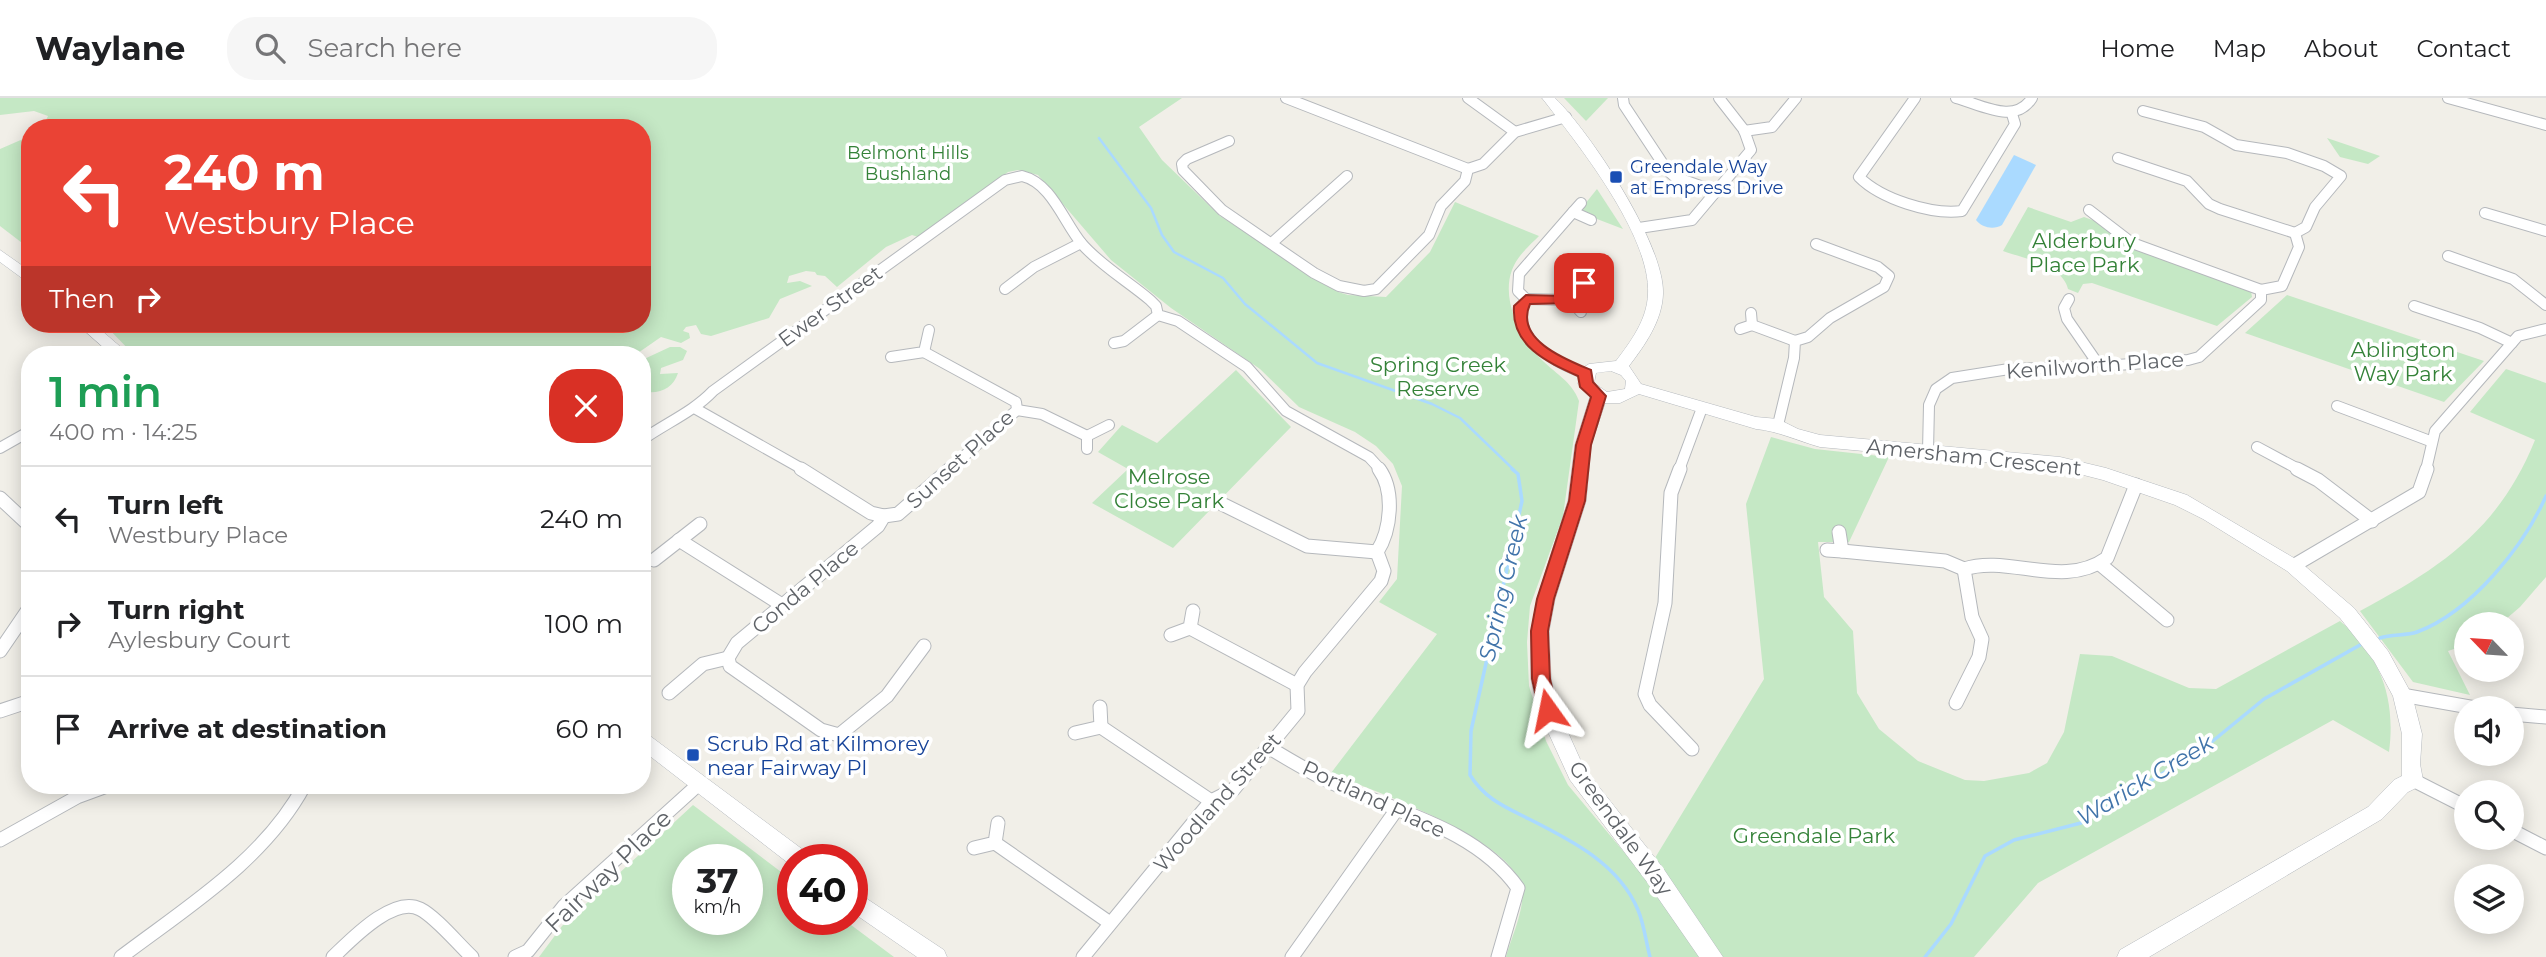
<!DOCTYPE html>
<html lang="en">
<head>
<meta charset="utf-8">
<style>
	body { margin:0; font-family:Montserrat,sans-serif; background:#f6f6f6; color:#202124; height:100vh; display:flex; flex-direction:column; font-size:26px; white-space:nowrap }
	* { box-sizing:border-box; margin:0 }
	p { font-size:23px; color:#757577 }
	.icon { flex:none; width:38px; height:38px; fill:none; stroke:currentColor; stroke-width:2; stroke-linecap:round; stroke-linejoin:round }
	.map { position:relative; flex:1; overflow:hidden }
	.drawer { position:absolute; left:21px; top:248px; width:630px; height:448px; display:flex; flex-direction:column; background:#fff; border-radius:28px; box-shadow:0 4px 18px #0003 }
	.drawer>* { flex:none }
	.top-card { position:absolute; left:21px; top:21px; width:630px; height:214px; border-radius:28px; box-shadow:0 4px 18px #0003; background:#ea4335; color:#fff; overflow:hidden }
	.needle { width:46px; rotate:295deg }
	.buttons { position:absolute; left:2454px; top:514px; display:grid; gap:14px }
	.buttons a { display:grid; place-items:center; width:70px; height:70px; border-radius:50%; background:#fff; box-shadow:0 4px 18px #0003; font-size:35px }
	.speed { position:absolute; left:672px; top:746px; display:flex; gap:14px; font-size:35px; font-weight:700; text-align:center }
	.speed>* { display:grid; place-content:center; width:91px; height:91px; border-radius:50%; background:#fff; box-shadow:0 4px 18px #0003; line-height:1 }
	.speed small { font-size:18px; font-weight:400 }
	.speed .limit { border:10px solid #d22; background:#fff; color:#111 }
	.pin { position:absolute; display:grid; place-items:center; width:60px; height:60px; color:#fff; margin:-30px; border-radius:14px; box-shadow:0 4px 10px #0006 }
	.me { position:absolute; width:77px; margin:-38px; rotate:348deg; stroke-linejoin:round; filter:drop-shadow(0 0 5px #0008) }
	.turn { display:flex; align-items:center; gap:24px; height:147px; padding:0 28px; font-size:32px }
	.turn .icon { width:91px; height:91px; stroke-width:2.5 }
	.turn b { display:block; font-size:49px; line-height:60px }
	.then { display:flex; align-items:center; height:66px; padding:0 28px; background:#0003; gap:14px; font-size:26px }
	.round { display:grid; place-items:center; flex:none; width:74px; height:74px; border-radius:28px; background:#f6f6f6 }
	.overview { display:flex; align-items:center; justify-content:space-between; height:119px; padding:0 28px }
	h1 { font-size:42px; font-weight:600; line-height:52px; color:#1e9e55 }
	ul { padding:0; list-style:none }
	li { display:flex; align-items:center; gap:21px; height:105px; padding:0 28px; border-top:2px solid #e0e0e0 }
	li div { flex:1 }
	li b { display:block; font-size:26px }
	li em { font-style:normal }
	header { display:flex; align-items:center; gap:42px; box-sizing:border-box; height:98px; padding:0 35px; background:#fff; border-bottom:2px solid #e0e0e0 }
	header strong { font-size:33px }
	nav { display:flex; gap:38px; margin-inline-start:auto; font-size:24px }
	.search { width:490px; height:63px; background:#f6f6f6; display:flex; align-items:center; gap:18px; box-sizing:border-box; padding:0 24px; border-radius:28px; color:#757577; font-size:26px }
	.map>svg:first-child { display:block }
	.green { fill:#c5e8c5; fill-rule:evenodd }
	.water { fill:#aadaff }
	.lines { fill:none; stroke-linecap:round; stroke-linejoin:round }
	.stream-far1 { stroke:#aadaff; stroke-width:2.5 }
	.stream { stroke:#aadaff; stroke-width:3.5 }
	.street-far1-casing { stroke:#b5b8bc; stroke-width:12 }
	.street-casing { stroke:#b5b8bc; stroke-width:15 }
	.secondary-casing { stroke:#b6babf; stroke-width:1 }
	.street-far1 { stroke:#fff; stroke-width:10 }
	.street { stroke:#fff; stroke-width:13 }
	.secondary { fill:#fff; fill-rule:evenodd }
	.route { fill:#ea4335; stroke:#982c22; stroke-width:2 }
	.transit-dot { fill:#1a4fb4; stroke:#fff; stroke-width:2.5 }
	.labels { text-anchor:middle; dominant-baseline:central; stroke-width:7; stroke-linejoin:round; paint-order:stroke }
	.far-park-label { font-size:18px; fill:#348238; stroke:#fff }
	.far-transit-label { font-size:18px; fill:#164399; stroke:#fff; text-anchor:start }
	.park-label { font-size:21px; fill:#348238; stroke:#fff }
	.street-label { font-size:21px; fill:#5f6368; stroke:#fff }
	.transit-label { font-size:21px; fill:#164399; stroke:#fff; text-anchor:start }
	.water-label { font-size:23px; font-style:italic; fill:#4174aa; stroke:#fff }
	.near-street-label { font-size:24px; fill:#5f6368; stroke:#fff }
</style>
</head>
<body>
<header>
<strong>Waylane</strong>
<div class="search"><svg class="icon" aria-label="search" viewBox="0 0 24 24"><circle cx="10" cy="10" r="6"/><path d="M15 15l6 6"/></svg>Search here</div>
<nav><a>Home</a><a>Map</a><a>About</a><a>Contact</a></nav>
</header>
<div class="map">
<svg width="2546" height="859" viewBox="0 0 2546 859">
	<rect width="100%" height="100%" fill="#f1efe8"/>
	<g class="green">
		<path d="M0,0H1182L1139,29L1162,62L1220,118L1338,194L1348,197L1386,199L1430,154L1455,104L1539,138C1529,148 1517,158 1512,172C1501,201 1520,240 1540,260C1554,275 1572,283 1579,303L1563,418L1530,508L1527,544L1529,588L1546,643L1568,687L1644,778L1764,581L1746,406L1771,339L1815,351L1889,359L1849,444H1818L1824,499L1853,533L1857,595L1879,631L1918,663L1965,682L1984,683L2029,675L2047,665L2064,634L2080,556L2112,558L2189,590L2216,591L2340,523C2381,558 2396,601 2389,654L2333,622L2038,785L1974,859H1506C1511,840 1525,811 1522,791C1515,741 1374,694 1331,675L1437,536L1379,504L1397,481L1402,388L1393,366L1376,348L1355,334L1299,309L1260,271L1171,210L1111,162L1038,77L1018,72L1008,74L918,139L912,137L886,149L837,189L825,178L817,177L815,174L806,173L789,178L787,185L800,183L812,188L780,201L769,220L711,238L701,236L696,227L686,229L683,233L689,235L690,240L681,245L661,239L635,257H134L104,226H642V30H42L48,18L34,13L0,17Z"/>
		<polygon points="1564,0 1608,0 1586,23"/>
		<polygon points="30,38 30,151 0,128 0,51"/>
		<polygon points="2327,40 2380,58 2368,66 2340,59"/>
		<polygon points="1597,91 1623,131 1584,116 1581,111"/>
		<path d="M2028,109L2071,124L2084,119L2095,123L2251,193L2252,199L2217,228L2092,185L2083,186L2078,195L2068,191C2063,167 2022,160 2003,153Z"/>
		<polygon points="2287,197 2484,263 2444,304 2245,235"/>
		<path d="M670,249H680L687,253L683,262L661,270L660,276L678,275C673,291 658,297 642,293V262Z"/>
		<path d="M2506,271L2546,285V479L2520,509L2499,527H2466V547L2448,553L2470,597L2413,584L2360,513C2442,469 2499,431 2535,342L2470,314Z"/>
		<polygon points="1236,272 1291,329 1173,450 1092,405 1128,371 1098,354 1122,327 1157,345"/>
		<path d="M693,707L793,783V821H843L894,859H539L562,828ZM688,761H747V821H688Z"/>
	</g>
	<path class="water" d="M2014,57L2036,67L2002,127C1994,132 1982,130 1976,122Z"/>
	<g class="lines">
		<polyline class="stream-far1" points="1099,40 1151,110 1162,137 1174,154 1223,180 1245,206 1317,265 1432,306 1460,320 1514,372"/>
		<g class="stream">
			<path d="M1512,371L1518,376L1522,403L1471,633L1470,677C1485,701 1505,709 1529,721C1571,742 1619,766 1638,812C1644,826 1646,844 1650,859"/>
			<path d="M2380,540C2392,536 2406,538 2417,534C2471,514 2524,448 2546,398"/>
			<polyline points="1925,859 1951,826 1985,758 2014,742 2081,725 2203,651 2264,601 2360,547"/>
		</g>
		<g class="street-far1-casing">
			<g id="street-far1">
				<polyline points="1286,0 1468,71"/>
				<polyline points="1468,0 1515,34"/>
				<polyline points="1623,0 1624,7 1667,72 1675,79 1717,94"/>
				<path d="M1915,0L1859,79C1881,101 1931,117 1962,113L2015,26L2012,16"/>
				<path d="M1956,0C1982,7 2015,27 2032,0"/>
				<polyline points="2448,0 2546,27"/>
				<polyline points="1744,33 1772,29 1796,0"/>
				<polyline points="1229,43 1187,61 1182,66 1183,72 1222,112 1314,175 1339,188 1364,193 1376,191 1429,137 1441,108 1465,83 1468,71 1483,66 1515,34 1566,19"/>
				<polyline points="2118,60 2187,83 2209,106 2220,111 2295,135"/>
				<polyline points="1581,105 1573,114 1591,122"/>
				<polyline points="2089,112 2132,145 2261,192"/>
				<path d="M1573,114L1519,176L1518,193L1526,201C1507,240 1554,264 1586,276"/>
				<polyline points="2485,115 2546,133"/>
				<polyline points="1639,130 1692,122 1751,52 1744,32 1719,0"/>
				<polyline points="1274,143 1347,78"/>
				<polyline points="2448,158 2513,181 2546,207"/>
				<polyline points="1005,191 1034,169 1081,145"/>
				<polyline points="1526,201 1570,202"/>
				<polyline points="2069,201 2064,210 2067,221 2096,263"/>
				<polyline points="2414,208 2480,230 2512,245"/>
				<polyline points="1581,214 1570,202 1584,185"/>
				<polyline points="1752,227 1795,243"/>
				<polyline points="1740,231 1752,227 1751,215"/>
				<polyline points="1114,245 1124,243 1158,217"/>
				<polyline points="924,254 1016,304 1017,312 948,372"/>
				<polyline points="891,259 924,254 929,232"/>
				<polyline points="2337,308 2430,343"/>
				<polyline points="696,311 804,372"/>
				<polyline points="1017,312 1042,316 1087,338"/>
				<polyline points="1778,327 1794,260 1795,243 1808,239 1830,220 1884,189 1889,178 1878,169 1816,146"/>
				<path d="M642,342C666,325 693,314 713,293L1005,82L1022,78C1052,85 1064,125 1082,146C1100,167 1129,184 1150,202L1156,208L1158,217L1178,223L1247,269L1286,313L1369,359L1381,372"/>
				<polyline points="2257,349 2300,372"/>
				<polyline points="0,350 30,333"/>
				<polyline points="1087,351 1087,338 1109,327"/>
				<polyline points="1928,353 1929,307 1936,291 1952,280 2009,271 2083,269 2096,263 2117,267 2188,262 2199,259 2261,202 2261,192 2282,188 2299,149 2295,135 2306,129 2315,109 2341,78 2324,68 2287,55 2236,47 2204,29 2143,13"/>
				<polyline points="1679,372 1702,310"/>
				<polyline points="2426,372 2435,333 2518,238 2546,231"/>
			</g>
		</g>
		<g class="street-casing">
			<g id="street">
				<polyline points="801,371 871,415 884,418 898,416 950,371"/>
				<polyline points="1680,371 1671,395 1665,505 1645,596 1650,607 1692,651"/>
				<polyline points="2297,371 2318,382 2372,423"/>
				<polyline points="0,400 30,428"/>
				<polyline points="1222,406 1307,448 1377,454"/>
				<polyline points="884,418 878,428 737,545 728,560 730,568 821,632 839,637 887,598 924,548"/>
				<polyline points="679,442 782,507"/>
				<polyline points="1827,452 1842,453 1839,434"/>
				<path d="M1842,453L1945,463L1964,471C2009,456 2062,492 2107,460L2136,387"/>
				<polyline points="654,462 700,426"/>
				<polyline points="2101,467 2167,522"/>
				<polyline points="2293,468 2419,394 2427,371"/>
				<polyline points="1190,530 1297,587"/>
				<polyline points="1171,537 1190,530 1193,513"/>
				<polyline points="0,553 30,509"/>
				<polyline points="669,595 703,566 728,560"/>
				<polyline points="2402,597 2481,611"/>
				<polyline points="1956,605 1979,559 1982,541 1972,519 1964,471"/>
				<polyline points="0,613 30,603"/>
				<polyline points="2511,616 2546,619"/>
				<polyline points="1101,629 1211,703"/>
				<polyline points="1075,635 1101,629 1100,609"/>
				<path d="M1268,649C1291,663 1314,677 1339,688C1401,715 1477,732 1518,790L1498,859"/>
				<polyline points="2413,682 2466,709"/>
				<polyline points="2511,732 2546,750"/>
				<polyline points="0,742 77,699 107,688"/>
				<polyline points="995,745 1110,825"/>
				<polyline points="974,750 995,745 998,725"/>
				<path d="M121,859C187,809 264,762 304,688"/>
				<path d="M333,859C350,843 393,797 420,811C436,819 458,846 472,859"/>
				<polyline points="515,859 528,853 564,808 700,685"/>
				<path d="M1083,859L1211,703L1233,692L1298,613L1297,587L1305,574L1381,483L1384,473L1377,454C1391,432 1395,393 1379,371"/>
				<polyline points="1292,859 1397,711"/>
			</g>
		</g>
		<g class="secondary-casing">
			<g id="secondary">
				<path d="M1542,0H1555C1590,34 1665,147 1663,196C1662,223 1645,247 1629,268L1641,286L1756,319L1778,321L1798,331L1820,337L2060,359L2106,370L2187,397L2299,463L2354,510L2388,553L2412,597L2422,636L2420,666L2423,682L2420,688L2408,694L2382,721L2149,859H2117L2120,852L2368,709L2394,682L2402,678V636L2393,598L2374,563L2340,520L2287,473L2203,421L2175,407L2103,382L2060,371L1820,349C1798,343 1778,333 1756,331L1639,296L1620,305H1605L1591,347L1586,403L1555,501L1549,533L1551,581L1558,612L1584,670L1663,770L1723,859H1699L1647,784L1570,682L1538,612L1531,581V533L1537,501L1568,403L1575,347L1590,299L1578,286L1581,271L1589,266L1616,263C1631,243 1647,222 1648,196C1651,137 1577,45 1542,0ZM1611,273L1621,277L1626,283L1625,291L1607,294L1594,285L1596,275Z"/>
				<polygon points="0,152 30,173 30,186 0,164"/>
				<polygon points="77,226 94,226 130,257 112,257"/>
				<polygon points="642,632 806,754 809,761 793,761 792,768 642,652"/>
				<polygon points="852,791 944,852 947,859 917,859 852,814"/>
			</g>
		</g>
		<use href="#street-far1" class="street-far1"/>
		<use href="#street" class="street"/>
		<use href="#secondary" class="secondary"/>
	</g>
	<path class="route" d="M1584,181L1591,185L1575,205L1530,206C1514,242 1567,262 1591,272L1593,284L1606,298L1591,347L1585,403L1554,501L1548,533L1550,581L1557,612L1548,620L1539,612L1532,581L1531,533L1537,501L1569,403L1576,347L1591,299L1580,289L1578,278C1547,264 1511,248 1514,208L1526,197L1566,198Z"/>
	<g class="transit-dot">
		<rect x="1609" y="72" width="14" height="14" rx="3.5"/>
		<rect x="686" y="650" width="14" height="14" rx="3.5"/>
	</g>
	<g class="labels">
		<g class="far-park-label">
			<text x="908" y="55">Belmont Hills<tspan x="908" dy="21">Bushland</tspan></text>
		</g>
		<g class="far-transit-label">
			<text x="1630" y="69">Greendale Way<tspan x="1630" dy="21">at Empress Drive</tspan></text>
		</g>
		<g class="park-label">
			<text x="2084" y="142">Alderbury<tspan x="2084" dy="24">Place Park</tspan></text>
			<text x="2403" y="251">Ablington<tspan x="2403" dy="24">Way Park</tspan></text>
			<text x="1438" y="266">Spring Creek<tspan x="1438" dy="24">Reserve</tspan></text>
			<text x="1169" y="378">Melrose<tspan x="1169" dy="24">Close Park</tspan></text>
			<text x="1814" y="737">Greendale Park</text>
		</g>
		<g class="street-label">
			<text transform="translate(830 208) rotate(-36)">Ewer Street</text>
			<text transform="translate(2095 267) rotate(-4)">Kenilworth Place</text>
			<text transform="translate(1974 359) rotate(6)">Amersham Crescent</text>
			<text transform="translate(960 361) rotate(-42)">Sunset Place</text>
			<text transform="translate(805 489) rotate(-40)">Conda Place</text>
			<text transform="translate(1374 701) rotate(25)">Portland Place</text>
			<text transform="translate(1217 704) rotate(-48)">Woodland Street</text>
			<text transform="translate(1621 730) rotate(54)">Greendale Way</text>
		</g>
		<g class="transit-label">
			<text x="707" y="645">Scrub Rd at Kilmorey<tspan x="707" dy="24">near Fairway Pl</tspan></text>
		</g>
		<g class="water-label">
			<text transform="translate(1503 490) rotate(-77)">Spring Creek</text>
			<text transform="translate(2145 682) rotate(-31)">Warick Creek</text>
		</g>
		<g class="near-street-label">
			<text transform="translate(608 773) rotate(-44)">Fairway Place</text>
		</g>
	</g>
</svg>
<div class="buttons">
<a><svg class="needle" viewBox="-14 -14 28 28"><path d="M0-13l5 13h-10z" fill="#e53935"/><path d="M0 13l5-13h-10z" fill="#757577"/></svg></a>
<a><svg class="icon" aria-label="sound" viewBox="0 0 24 24"><path d="M4 9h4l5-4v14l-5-4H4zM17 9q2 3 0 6"/></svg></a>
<a><svg class="icon" aria-label="search" viewBox="0 0 24 24"><circle cx="10" cy="10" r="6"/><path d="M15 15l6 6"/></svg></a>
<a><svg class="icon" aria-label="layers" viewBox="0 0 24 24"><path d="M12 4l9 5-9 5-9-5zM3 14l9 5 9-5"/></svg></a>
</div>
<div class="speed"><div>37<small>km/h</small></div><div class="limit">40</div></div>
<div class="pin" style="left:1584px;top:185px;background:#d93025"><svg class="icon" aria-label="arrive" viewBox="0 0 24 24"><path d="M6 21V4h12l-3 4 3 4H6"/></svg></div>
<svg class="me" style="left:1548px;top:612px" viewBox="-20 -20 40 40"><path d="M0-17L14 15 0 8-14 15z" fill="#ea4335" stroke="#fff" stroke-width="4"/></svg>
<div class="top-card">
<div class="turn"><svg class="icon" aria-label="left" viewBox="0 0 24 24"><path d="M17 20v-9H6M10 6l-5 5 5 5"/></svg><div><b>240 m</b>Westbury Place</div></div>
<div class="then">Then<svg class="icon" aria-label="right" viewBox="0 0 24 24"><path d="M7 20v-9h11M14 6l5 5-5 5"/></svg></div>
</div>
<section class="drawer">
<div class="overview"><div><h1>1 min</h1><p>400 m · 14:25</p></div><a class="round" style="background:#d93025;color:#fff"><svg class="icon" aria-label="close" viewBox="0 0 24 24"><path d="M6 6l12 12M18 6L6 18"/></svg></a></div>
<ul>
<li><svg class="icon" aria-label="left" viewBox="0 0 24 24"><path d="M17 20v-9H6M10 6l-5 5 5 5"/></svg><div><b>Turn left</b><p>Westbury Place</p></div><em>240 m</em></li>
<li><svg class="icon" aria-label="right" viewBox="0 0 24 24"><path d="M7 20v-9h11M14 6l5 5-5 5"/></svg><div><b>Turn right</b><p>Aylesbury Court</p></div><em>100 m</em></li>
<li><svg class="icon" aria-label="arrive" viewBox="0 0 24 24"><path d="M6 21V4h12l-3 4 3 4H6"/></svg><div><b>Arrive at destination</b></div><em>60 m</em></li>
</ul>
</section>
</div>
</body>
</html>
